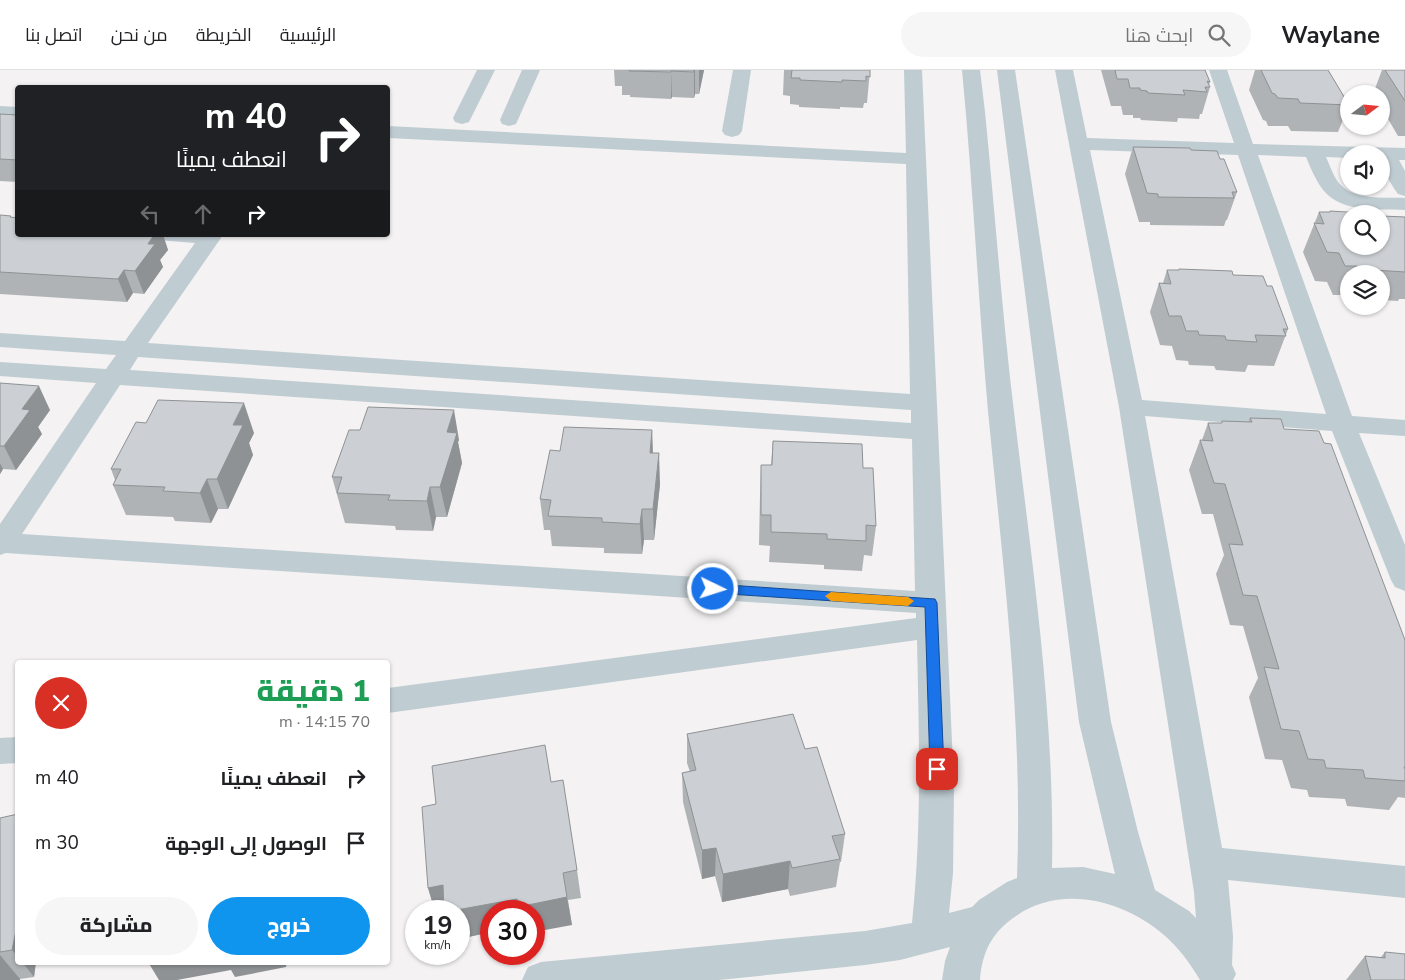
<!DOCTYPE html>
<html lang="ar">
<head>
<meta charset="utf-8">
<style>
	body { margin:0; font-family:"Nunito Sans",Cairo,sans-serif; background:#f6f6f6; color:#202124; direction:rtl; height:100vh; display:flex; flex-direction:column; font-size:19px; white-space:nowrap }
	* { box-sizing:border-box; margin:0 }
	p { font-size:16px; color:#757577 }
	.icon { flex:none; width:28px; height:28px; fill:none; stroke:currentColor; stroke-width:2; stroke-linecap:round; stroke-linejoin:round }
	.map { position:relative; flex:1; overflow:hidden; direction:ltr }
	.panel { position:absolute; left:15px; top:590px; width:375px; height:305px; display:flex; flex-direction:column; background:#fff; border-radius:5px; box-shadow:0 1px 4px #0004; direction:rtl }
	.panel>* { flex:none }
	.top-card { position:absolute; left:15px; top:15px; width:375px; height:152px; border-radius:5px; box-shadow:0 1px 4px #0004; direction:rtl; background:#202124; color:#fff; overflow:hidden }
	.needle { width:32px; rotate:74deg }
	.tools { position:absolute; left:1340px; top:15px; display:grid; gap:10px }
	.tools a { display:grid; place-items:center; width:50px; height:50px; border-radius:50%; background:#fff; box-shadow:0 1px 4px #0004; font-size:25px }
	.speed { position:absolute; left:405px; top:830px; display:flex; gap:10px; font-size:25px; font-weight:700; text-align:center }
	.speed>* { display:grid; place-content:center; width:65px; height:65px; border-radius:50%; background:#fff; box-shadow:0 1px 4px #0004; line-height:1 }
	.speed small { font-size:12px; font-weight:400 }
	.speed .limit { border:8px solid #d22; background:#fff; color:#111 }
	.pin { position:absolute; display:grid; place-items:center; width:42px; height:42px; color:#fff; margin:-21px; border-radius:10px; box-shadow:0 2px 8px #0006 }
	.me { position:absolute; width:55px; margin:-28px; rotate:94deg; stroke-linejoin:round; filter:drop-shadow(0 0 4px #0008) }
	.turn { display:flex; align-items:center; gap:18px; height:105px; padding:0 20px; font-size:22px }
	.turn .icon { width:65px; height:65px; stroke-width:2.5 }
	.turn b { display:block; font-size:35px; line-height:42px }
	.lanes { display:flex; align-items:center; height:48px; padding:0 20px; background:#0003; justify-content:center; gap:25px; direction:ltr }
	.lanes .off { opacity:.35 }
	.round { display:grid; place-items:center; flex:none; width:52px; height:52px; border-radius:26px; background:#f6f6f6 }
	.headline { display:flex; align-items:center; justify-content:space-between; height:85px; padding:0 20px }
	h1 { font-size:30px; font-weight:800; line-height:38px; color:#1e9e55 }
	.action { display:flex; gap:10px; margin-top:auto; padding:10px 20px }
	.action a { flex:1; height:58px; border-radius:30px; background:#1095ef; color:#fff; font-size:20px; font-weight:800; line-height:58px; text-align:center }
	.action a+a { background:#f6f6f6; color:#202124 }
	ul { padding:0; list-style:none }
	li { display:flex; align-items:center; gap:15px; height:65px; padding:0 20px }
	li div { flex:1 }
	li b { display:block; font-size:19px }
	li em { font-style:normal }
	header { display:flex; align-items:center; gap:30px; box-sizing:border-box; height:70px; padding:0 25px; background:#fff; border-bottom:1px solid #e0e0e0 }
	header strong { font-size:24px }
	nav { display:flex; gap:28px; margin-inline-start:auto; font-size:18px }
	.search { width:350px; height:45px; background:#f6f6f6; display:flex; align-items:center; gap:12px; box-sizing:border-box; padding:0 18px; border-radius:28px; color:#757577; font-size:19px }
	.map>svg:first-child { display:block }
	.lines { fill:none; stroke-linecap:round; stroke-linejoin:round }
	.minor { fill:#bfccd2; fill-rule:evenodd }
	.wall { fill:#afb3b6 }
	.shaded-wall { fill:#8f9294 }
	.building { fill:#ccd0d4; stroke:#8f9294 }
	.route { fill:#1a73e8; stroke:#114b97 }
	.slow { fill:#f59e0b }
</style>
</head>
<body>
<header>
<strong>Waylane</strong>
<div class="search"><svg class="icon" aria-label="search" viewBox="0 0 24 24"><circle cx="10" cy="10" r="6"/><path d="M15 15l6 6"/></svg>ابحث هنا</div>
<nav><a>الرئيسية</a><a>الخريطة</a><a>من نحن</a><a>اتصل بنا</a></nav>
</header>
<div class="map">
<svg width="1405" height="910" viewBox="0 0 1405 910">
	<rect width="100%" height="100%" fill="#f4f2f2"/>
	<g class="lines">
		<g class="minor">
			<polygon points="477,0 495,0 469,52 462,54 455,52 453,48"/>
			<polygon points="522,0 540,0 516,54 509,56 502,54 500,50"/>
			<polygon points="733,0 751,0 742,61 739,65 732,67 725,65 722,61"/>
			<path d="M904,0H922L954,717L953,803L949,843L972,837L979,830L1007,812L1017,808C1023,651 1003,497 988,341C978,228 973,114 962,0H980L985,42C995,142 1002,243 1014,342C1032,494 1055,645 1052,798L1083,797L1115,804L1079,652L997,0H1015L1111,652L1138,762L1155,820L1189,841L1196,848L1194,822L1119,337L1055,0H1073L1087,68L1234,73L1209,0H1227L1253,74L1405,78V90H1399L1405,101V126L1398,124C1390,113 1381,98 1381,84H1349V88L1326,87C1330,96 1333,105 1338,112C1353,131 1384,127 1405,128V140C1380,139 1342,143 1324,121C1316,111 1311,99 1306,87L1258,85L1352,346L1405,350V366L1359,363L1405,475V521L1395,517L1391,510L1332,361L1145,346L1222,778L1405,796V828L1228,810L1233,866L1232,895L1236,904L1233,910H1200C1190,893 1179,878 1164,865C1124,830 1061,814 1016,846C992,862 982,882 980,910H942L945,891L950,877L900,890L865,895L719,910H522L528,897L541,892L865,861L912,853C922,759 919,665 917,570L388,643V618L916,548V543L6,483L0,485V454L96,313L0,306V292L106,299L116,285L0,277V263L125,271L195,173L158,170L155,165H223L148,273L910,324L906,94L388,68V56L906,83ZM1090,80L1238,85L1326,344L1142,330ZM138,287L911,340V353L130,300ZM120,315L912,369L915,521L22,464Z"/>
			<polygon points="0,36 18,37 18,49 0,48"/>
			<polygon points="18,667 18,693 0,694 0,668"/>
		</g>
	</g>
	<g class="wall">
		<polygon points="614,0 704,0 699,24 695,24 694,28 672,27 671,29 630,27 630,25 622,25 622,16 615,16"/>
		<polygon points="784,0 870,0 867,33 864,33 863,38 840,37 840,39 799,37 799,35 790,34 790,26 783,25"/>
		<polygon points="1101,0 1205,0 1210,12 1209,15 1210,17 1202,44 1200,44 1199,49 1178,48 1177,52 1141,50 1140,48 1133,48 1133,45 1123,45 1121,36 1111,36"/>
		<polygon points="1255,0 1328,0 1349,35 1338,62 1291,61 1288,56 1268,56 1266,51 1263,50 1249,20"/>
		<polygon points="1382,0 1405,0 1405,66 1398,66 1381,37 1381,24 1373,24"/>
		<polygon points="0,44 18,45 18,112 0,111"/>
		<polygon points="1133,77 1191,80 1220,89 1237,122 1227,150 1226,150 1224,156 1150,155 1150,152 1139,152 1125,104"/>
		<polygon points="1330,141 1382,146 1405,147 1405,229 1399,229 1398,231 1381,230 1381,204 1349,204 1349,229 1346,229 1344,225 1333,225 1327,212 1315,211 1303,182 1319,142 1330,142"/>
		<polygon points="0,145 18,165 163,165 168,180 160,190 163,197 144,224 133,223 127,232 0,224"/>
		<polygon points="1167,200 1233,205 1267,216 1288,259 1274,296 1248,295 1245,302 1216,300 1214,296 1189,295 1188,291 1176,290 1172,276 1160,275 1150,242 1159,213 1163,213"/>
		<polygon points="0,313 50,340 38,357 42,364 16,400 3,399 0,404"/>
		<polygon points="1250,348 1284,359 1405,570 1405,728 1398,727 1389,740 1347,736 1345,729 1309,727 1307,720 1291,718 1282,690 1265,689 1249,627 1258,608 1243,556 1230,555 1216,504 1224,485 1213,444 1202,444 1189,400 1200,370 1202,370 1208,353 1222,353 1222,351 1248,352"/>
		<polygon points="146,353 254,363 249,373 253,385 228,439 218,439 211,453 175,451 173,447 126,445 113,415 115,410 111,399"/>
		<polygon points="652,360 653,383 660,414 654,470 644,470 642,484 604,483 604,478 552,476 550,460 544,460 540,429 560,381"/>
		<polygon points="459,370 458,372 462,393 447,447 436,447 433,461 396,460 395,456 345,453 332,407"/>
		<polygon points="773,371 863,398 876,456 872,486 864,485 862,501 824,499 824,495 769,492 770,476 759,475 760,425 761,395 771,395"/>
		<polygon points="687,664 805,679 845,764 841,792 840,792 836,817 790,826 788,819 722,832 715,806 702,809 683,732 682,703 690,702 687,693"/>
		<polygon points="551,712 577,800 581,828 568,830 572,855 491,841 491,862 459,869 459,841 435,841 428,818"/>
		<polygon points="18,744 18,892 36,892 34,907 20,909 0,910 0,748"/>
		<polygon points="1385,882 1405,910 1346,910 1365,886 1381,887"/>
	</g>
	<g class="shaded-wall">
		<polygon points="694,0 695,0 695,24 694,28"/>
		<polygon points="699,0 704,0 699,24"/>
		<polygon points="671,1 672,27 671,29"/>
		<polygon points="154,165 163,165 168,180 160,190 163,197 144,224 135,201 148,174"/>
		<polygon points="124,200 133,223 127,232 118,209"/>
		<polygon points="39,316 50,340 38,357 42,364 16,400 4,376 22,339"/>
		<polygon points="244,333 254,363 249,373 253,385 228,439 217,409 233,355"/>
		<polygon points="454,340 459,370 458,372 462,393 447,447 440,417 447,362"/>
		<polygon points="652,360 653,390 650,383"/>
		<polygon points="659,383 660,414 654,470 653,439"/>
		<polygon points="0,393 3,399 0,404"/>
		<polygon points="207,409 218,439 211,453 200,423"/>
		<polygon points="430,417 436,447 433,461 427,431"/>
		<polygon points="642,439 644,470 642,484 640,454"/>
		<polygon points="716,778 715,806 702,809 702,780"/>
		<polygon points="790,791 788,819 722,832 723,804"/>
		<polygon points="443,815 450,841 435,841 428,818"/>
		<polygon points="567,827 572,855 534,862 534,841 491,841 491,862 459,869 459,841 451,841 517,829"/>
		<polygon points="18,851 18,887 12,880"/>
		<polygon points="0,885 20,909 20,910 0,910"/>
		<polygon points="22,892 36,892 34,907"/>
		<polygon points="148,892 287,892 286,897 235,907 231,900 177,910 159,910"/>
	</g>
	<g class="building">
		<polygon points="629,0 694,0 694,2 671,1 671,2 629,1"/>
		<polygon points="792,0 870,0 870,7 866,6 866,11 842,10 842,12 800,10 800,8 791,8"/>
		<polygon points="1115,0 1205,0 1210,12 1207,11 1210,17 1205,17 1207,22 1183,20 1185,25 1148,23 1147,21 1140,20 1140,18 1130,18 1128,9 1117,9"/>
		<polygon points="1261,0 1328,0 1349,35 1300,33 1298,29 1278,28 1275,24 1272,23"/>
		<polygon points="1385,0 1405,0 1405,31"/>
		<polygon points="0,44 18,45 18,90 0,89"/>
		<polygon points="1133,77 1190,78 1191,80 1217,81 1220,89 1224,89 1237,122 1232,122 1234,128 1158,127 1158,124 1147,123"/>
		<polygon points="1330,141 1381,144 1349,144 1349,176 1381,176 1381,145 1382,146 1405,147 1405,202 1358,199 1357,196 1345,196 1339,183 1327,182 1314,153 1324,154 1319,142 1330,142"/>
		<polygon points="0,145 11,146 10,147 18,148 18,165 154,165 148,174 155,174 135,201 124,200 118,209 0,202"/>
		<polygon points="1179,199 1232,201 1233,205 1263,206 1267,216 1272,216 1288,259 1283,259 1286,266 1255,265 1257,272 1226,270 1225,266 1199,265 1198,261 1186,261 1181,246 1169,246 1159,213 1171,214 1167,200 1179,200"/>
		<polygon points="0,313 39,316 22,339 30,340 4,376 0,376"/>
		<polygon points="158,330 244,333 233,355 243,355 217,409 207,409 200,423 163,421 165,417 113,415 121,399 111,399 136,352 146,353"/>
		<polygon points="368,337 454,340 447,362 457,363 440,417 430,417 427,431 388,430 390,425 337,423 342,407 332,407 349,360 360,360"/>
		<polygon points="1250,348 1281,349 1284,359 1319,361 1324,373 1331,374 1405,570 1405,697 1404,697 1405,699 1405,711 1365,708 1363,700 1326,698 1324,690 1308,689 1299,661 1281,659 1264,597 1279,599 1257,526 1243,525 1229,474 1243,475 1225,414 1214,413 1200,370 1213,371 1208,353 1222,353 1222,351 1252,352"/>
		<polygon points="564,357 652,360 650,383 659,383 653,439 642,439 640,454 602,452 602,448 548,446 551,430 540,429 550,380 560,381"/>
		<polygon points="773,371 862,374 863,398 873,398 876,456 866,455 866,471 827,469 827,464 771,462 771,445 761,445 761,395 772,395"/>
		<polygon points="793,644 805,679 817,677 845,764 832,766 840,789 792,798 790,791 723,804 716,778 702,780 682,703 696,700 687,664"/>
		<polygon points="545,675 551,712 563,710 577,800 563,803 567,827 518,837 517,829 451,841 444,841 443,815 428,818 422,737 436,734 432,696"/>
		<polygon points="18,744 18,779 17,783 18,783 18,851 12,880 0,882 0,748"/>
		<polygon points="1385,882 1405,884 1405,910 1371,910 1365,886 1385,888"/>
	</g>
	<polygon class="route" points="713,514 935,529 937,533 944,699 942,703 937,705 932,703 930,699 925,537 713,523 707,519"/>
	<polygon class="slow" points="831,522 908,527 914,531 908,536 831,531 825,526"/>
</svg>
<div class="tools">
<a><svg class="needle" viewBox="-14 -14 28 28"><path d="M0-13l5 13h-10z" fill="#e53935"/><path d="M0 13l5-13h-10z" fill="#757577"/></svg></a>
<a><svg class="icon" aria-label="sound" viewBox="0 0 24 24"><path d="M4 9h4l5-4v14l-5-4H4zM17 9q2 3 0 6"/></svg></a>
<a><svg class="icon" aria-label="search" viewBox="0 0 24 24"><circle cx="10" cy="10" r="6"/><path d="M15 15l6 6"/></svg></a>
<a><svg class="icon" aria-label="layers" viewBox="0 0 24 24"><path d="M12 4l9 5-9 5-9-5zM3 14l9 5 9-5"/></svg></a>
</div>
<div class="speed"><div>19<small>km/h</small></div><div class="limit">30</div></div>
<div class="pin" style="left:937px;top:699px;background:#d93025"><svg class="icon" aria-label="arrive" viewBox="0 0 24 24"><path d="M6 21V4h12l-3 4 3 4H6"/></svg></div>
<svg class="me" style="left:713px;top:519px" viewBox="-20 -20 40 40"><circle r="17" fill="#1a73e8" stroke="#fff" stroke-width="3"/><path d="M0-11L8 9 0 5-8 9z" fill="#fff"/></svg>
<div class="top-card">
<div class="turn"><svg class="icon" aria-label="right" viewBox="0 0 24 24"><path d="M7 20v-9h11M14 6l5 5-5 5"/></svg><div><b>40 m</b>انعطف يمينًا</div></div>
<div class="lanes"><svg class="icon off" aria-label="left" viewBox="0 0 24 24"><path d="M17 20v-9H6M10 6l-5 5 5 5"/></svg><svg class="icon off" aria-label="ahead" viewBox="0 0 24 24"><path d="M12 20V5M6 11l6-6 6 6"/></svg><svg class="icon" aria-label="right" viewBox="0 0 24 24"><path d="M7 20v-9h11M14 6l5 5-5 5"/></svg></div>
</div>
<section class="panel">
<div class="headline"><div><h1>1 دقيقة</h1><p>70 m · 14:15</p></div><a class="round" style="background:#d93025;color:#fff"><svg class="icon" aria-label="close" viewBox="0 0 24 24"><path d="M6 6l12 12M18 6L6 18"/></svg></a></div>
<ul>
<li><svg class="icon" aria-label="right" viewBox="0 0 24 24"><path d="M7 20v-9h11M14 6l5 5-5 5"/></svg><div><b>انعطف يمينًا</b></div><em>40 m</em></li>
<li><svg class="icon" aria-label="arrive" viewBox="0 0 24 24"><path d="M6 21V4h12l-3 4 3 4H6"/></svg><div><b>الوصول إلى الوجهة</b></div><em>30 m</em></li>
</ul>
<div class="action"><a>خروج</a><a>مشاركة</a></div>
</section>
</div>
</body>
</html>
